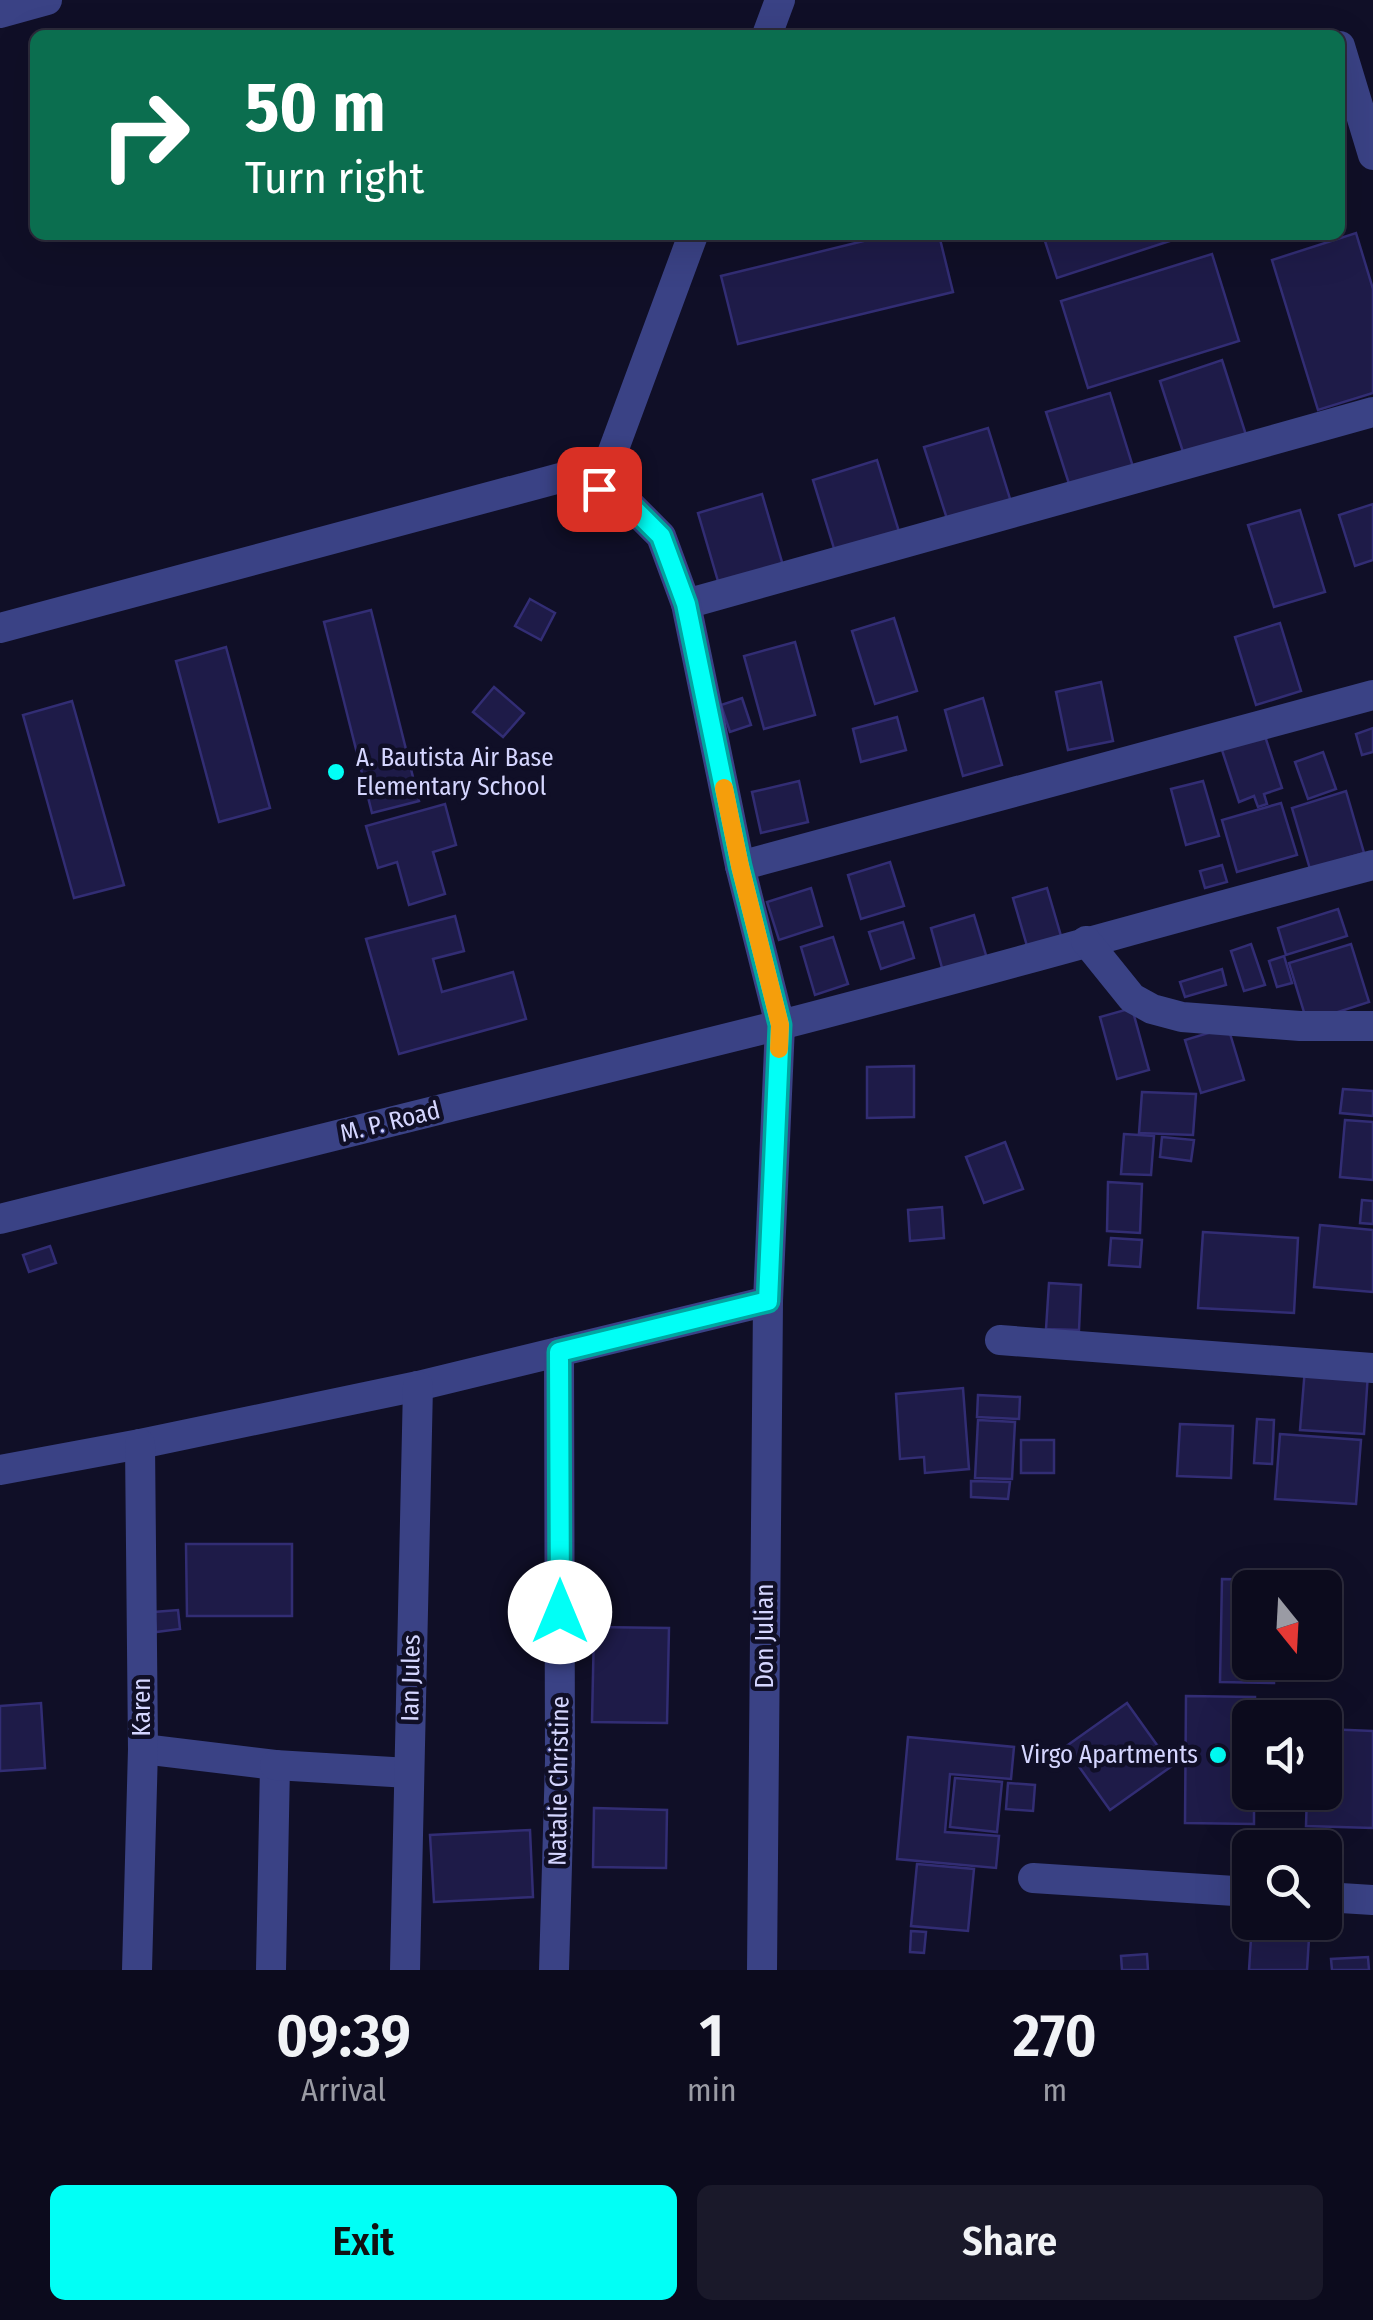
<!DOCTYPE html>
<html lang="en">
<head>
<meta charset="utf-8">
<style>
	body { margin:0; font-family:"Fira Sans Condensed",sans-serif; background:#1a192a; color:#f1f3f6; height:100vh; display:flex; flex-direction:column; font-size:38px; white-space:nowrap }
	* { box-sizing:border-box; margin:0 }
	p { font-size:32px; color:#9a9ba4 }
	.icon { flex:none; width:55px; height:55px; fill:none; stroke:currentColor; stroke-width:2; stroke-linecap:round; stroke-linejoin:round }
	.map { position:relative; height:1970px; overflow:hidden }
	.sheet { display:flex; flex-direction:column; background:#0c0b1d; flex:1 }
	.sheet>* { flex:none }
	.hud { position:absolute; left:30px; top:30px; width:1315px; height:210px; border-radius:15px; box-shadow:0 10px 40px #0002,0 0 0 2px #2c2b3b; background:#0b6e4f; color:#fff; overflow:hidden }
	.needle { width:65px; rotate:162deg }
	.fabs { position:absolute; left:1232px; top:1570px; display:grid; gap:20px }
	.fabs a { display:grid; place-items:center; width:110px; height:110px; border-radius:15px; background:#0c0b1d; box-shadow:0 10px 40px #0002,0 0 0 2px #2c2b3b; font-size:50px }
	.pin { position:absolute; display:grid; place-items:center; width:85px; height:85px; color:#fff; margin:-42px; border-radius:20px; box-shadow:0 5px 15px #0006 }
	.me { position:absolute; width:110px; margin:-55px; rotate:0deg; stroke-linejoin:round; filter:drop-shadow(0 0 8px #0008) }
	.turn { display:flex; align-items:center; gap:35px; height:210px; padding:0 50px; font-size:45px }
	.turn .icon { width:130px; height:130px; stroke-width:2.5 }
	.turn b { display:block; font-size:70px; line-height:85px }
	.eta { display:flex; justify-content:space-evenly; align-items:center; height:170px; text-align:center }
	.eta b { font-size:60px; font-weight:600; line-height:70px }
	.action { display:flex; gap:20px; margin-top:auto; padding:20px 50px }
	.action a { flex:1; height:115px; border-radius:15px; background:#01fff6; color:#111; font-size:40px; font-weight:600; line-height:115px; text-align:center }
	.action a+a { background:#1a192a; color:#f1f3f6 }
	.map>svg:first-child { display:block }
	.building { fill:#1e1b48; stroke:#322d74; stroke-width:2.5 }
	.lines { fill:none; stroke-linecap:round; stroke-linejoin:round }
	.minor { stroke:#3a4285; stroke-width:30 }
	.route-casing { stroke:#01a6a0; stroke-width:25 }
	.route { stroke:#01fff6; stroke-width:18 }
	.slow { stroke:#f59e0b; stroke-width:18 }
	.poi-dot { fill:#01fff6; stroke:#100f27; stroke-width:4 }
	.labels { text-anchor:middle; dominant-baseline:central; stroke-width:9; stroke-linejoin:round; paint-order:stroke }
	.poi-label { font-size:25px; fill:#d5d6ff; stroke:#100f27; text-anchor:start }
	.street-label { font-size:25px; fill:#d5d6ff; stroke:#100f27 }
</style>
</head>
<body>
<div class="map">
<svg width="1373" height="1970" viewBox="0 0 1373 1970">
	<rect width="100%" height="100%" fill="#100f27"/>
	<g class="building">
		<polygon points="1356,233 1373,289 1373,393 1318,410 1272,260"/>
		<polygon points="888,235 939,235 953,292 738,344 721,276"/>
		<polygon points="1043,235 1188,235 1057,278"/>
		<polygon points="1212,254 1239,341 1088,388 1061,301"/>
		<polygon points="1222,360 1246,435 1184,455 1160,381"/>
		<polygon points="1110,393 1133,467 1070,487 1046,412"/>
		<polygon points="988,428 1011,502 948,522 924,447"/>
		<polygon points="877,460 900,535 836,555 813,480"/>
		<polygon points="762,494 784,569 720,588 698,513"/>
		<polygon points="1373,504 1373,560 1355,566 1339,515"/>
		<polygon points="1300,510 1325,592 1274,607 1248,525"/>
		<polygon points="530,599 555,613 541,640 515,626"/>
		<polygon points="371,610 419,801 372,813 324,622"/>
		<polygon points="894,618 917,691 875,704 852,631"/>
		<polygon points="1280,623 1301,691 1256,705 1235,637"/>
		<polygon points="795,642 815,715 764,729 744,656"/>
		<polygon points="226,647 270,808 219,822 176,661"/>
		<polygon points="1101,682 1113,741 1068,750 1056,692"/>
		<polygon points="494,687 524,713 503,737 473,712"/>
		<polygon points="742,698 751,725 730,732 721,705"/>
		<polygon points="983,698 1002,765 963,776 945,710"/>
		<polygon points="72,701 124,885 74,898 23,715"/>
		<polygon points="897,717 906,750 861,762 853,729"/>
		<polygon points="1373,728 1373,752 1362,755 1356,734"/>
		<polygon points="1263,730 1282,788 1264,794 1267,804 1258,807 1254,796 1239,802 1220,744"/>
		<polygon points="1323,752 1336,789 1308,799 1295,762"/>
		<polygon points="799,781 808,822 761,833 752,792"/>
		<polygon points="1203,781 1219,836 1186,845 1171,789"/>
		<polygon points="1346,791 1364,853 1310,869 1292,808"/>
		<polygon points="1281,803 1297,855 1237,872 1222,820"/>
		<polygon points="445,804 456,845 433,852 445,894 409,905 397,862 378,868 366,826"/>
		<polygon points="890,862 904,906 861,919 848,875"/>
		<polygon points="1222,865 1227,882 1205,888 1200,871"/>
		<polygon points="811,888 822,926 779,940 767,902"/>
		<polygon points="1047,888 1061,936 1027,946 1013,898"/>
		<polygon points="1338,909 1347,936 1286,955 1278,928"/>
		<polygon points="974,915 988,962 944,975 931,928"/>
		<polygon points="455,916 464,951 433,959 442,992 513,972 526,1019 399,1054 366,939"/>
		<polygon points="903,922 914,958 881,969 869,932"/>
		<polygon points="833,937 848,984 815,995 801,947"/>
		<polygon points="1251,944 1265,985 1244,991 1231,951"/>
		<polygon points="1351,944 1369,1002 1307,1022 1289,963"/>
		<polygon points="1284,956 1292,983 1277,987 1269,961"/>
		<polygon points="1222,969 1226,985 1185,997 1180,982"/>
		<polygon points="1132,1008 1149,1070 1117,1079 1100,1017"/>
		<polygon points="1228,1027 1244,1080 1201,1093 1185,1040"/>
		<polygon points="914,1066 914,1117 867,1118 867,1067"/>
		<polygon points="1343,1089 1373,1091 1373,1116 1340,1113"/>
		<polygon points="1142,1092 1196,1094 1193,1135 1139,1133"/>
		<polygon points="1345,1120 1373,1122 1373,1180 1340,1177"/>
		<polygon points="1124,1134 1154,1136 1151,1175 1121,1174"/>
		<polygon points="1162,1137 1194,1140 1191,1161 1160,1157"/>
		<polygon points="1005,1142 1023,1189 984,1203 966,1157"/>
		<polygon points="1108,1182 1142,1184 1140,1233 1107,1231"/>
		<polygon points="1362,1200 1373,1201 1373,1224 1360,1223"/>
		<polygon points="942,1207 944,1238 910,1241 908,1210"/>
		<polygon points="1320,1225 1373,1230 1373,1292 1314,1287"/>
		<polygon points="1203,1232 1298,1238 1294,1313 1198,1308"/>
		<polygon points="1111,1238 1142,1240 1140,1267 1109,1265"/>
		<polygon points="50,1246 56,1263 29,1272 23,1255"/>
		<polygon points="1049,1283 1081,1285 1079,1330 1046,1329"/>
		<polygon points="1305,1368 1368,1373 1364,1434 1300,1430"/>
		<polygon points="963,1388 969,1469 925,1473 924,1457 900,1459 896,1394"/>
		<polygon points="978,1395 1020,1397 1019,1419 977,1417"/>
		<polygon points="1257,1419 1274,1420 1272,1464 1254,1463"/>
		<polygon points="978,1420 1015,1422 1012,1479 975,1478"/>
		<polygon points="1180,1424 1233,1426 1231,1478 1177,1476"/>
		<polygon points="1280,1434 1361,1440 1356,1504 1275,1499"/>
		<rect x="1021" y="1440" width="33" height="33"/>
		<polygon points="971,1481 1010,1482 1008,1499 971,1497"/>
		<polygon points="186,1544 292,1544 292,1616 187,1616"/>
		<polygon points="1222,1579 1301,1580 1300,1588 1250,1588 1250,1662 1274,1662 1274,1683 1220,1682"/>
		<polygon points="178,1610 180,1629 156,1632 154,1612"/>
		<polygon points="594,1627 669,1628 667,1723 592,1722"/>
		<polygon points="1186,1696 1255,1697 1255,1718 1250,1718 1250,1792 1254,1792 1254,1824 1185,1823"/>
		<polygon points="41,1703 45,1768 0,1771 0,1706"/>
		<polygon points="1127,1703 1172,1766 1110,1810 1065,1747"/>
		<polygon points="1325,1729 1373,1731 1373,1828 1306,1826 1307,1792 1325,1792"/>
		<polygon points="908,1737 1014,1747 1011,1779 950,1774 945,1832 999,1836 996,1868 897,1859"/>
		<polygon points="955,1778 1002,1782 997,1832 950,1827"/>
		<polygon points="1008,1783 1035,1785 1033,1811 1006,1809"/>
		<polygon points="594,1808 667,1810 666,1868 593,1867"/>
		<polygon points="530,1830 533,1897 434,1902 430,1835"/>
		<polygon points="917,1864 974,1869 968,1931 911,1926"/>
		<polygon points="1252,1922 1310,1922 1307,1970 1249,1970"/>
		<polygon points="911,1931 926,1932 924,1953 910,1952"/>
		<polygon points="1147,1954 1148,1970 1122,1970 1121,1956"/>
		<polygon points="1368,1957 1369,1970 1332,1970 1331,1959"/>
	</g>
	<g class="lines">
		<g class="minor">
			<polyline points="0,13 47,0"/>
			<polyline points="767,35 780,0"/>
			<polyline points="1340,46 1373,155"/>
			<polyline points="599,489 693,235"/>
			<polyline points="686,604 1373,412"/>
			<path d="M0,628L560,478L621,496L661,536L686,604L740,866L780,1025C979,974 1175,917 1373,865"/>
			<polyline points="740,866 1373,695"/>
			<polyline points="1086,941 1132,998 1152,1009 1182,1017 1300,1026 1373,1026"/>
			<polyline points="0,1219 780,1025 768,1301 762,1970"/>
			<polyline points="1000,1340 1373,1368"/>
			<polyline points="0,1470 140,1444 418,1386 768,1301"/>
			<polyline points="143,1749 275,1765 271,1970"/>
			<polyline points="275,1765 409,1773"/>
			<polyline points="1033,1878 1250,1892"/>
			<polyline points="1325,1897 1373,1900"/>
			<polyline points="137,1970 143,1749 140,1444"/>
			<polyline points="405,1970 418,1386"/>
			<polyline points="554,1970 560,1761 559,1352"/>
		</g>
	</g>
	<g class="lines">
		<g class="route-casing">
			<polyline id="route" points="560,1612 559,1352 768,1301 780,1025 740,866 686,604 661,536 621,496 599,489"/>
		</g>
		<use href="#route" class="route"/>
		<polyline class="slow" points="724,788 740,866 780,1025 779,1049"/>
	</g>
	<g class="poi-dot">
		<circle cx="336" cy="772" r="10"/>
		<circle cx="1218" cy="1755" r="10"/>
	</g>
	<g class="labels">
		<g class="poi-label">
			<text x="356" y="758">A. Bautista Air Base<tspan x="356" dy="29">Elementary School</tspan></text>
			<text x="1198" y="1755" text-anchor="end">Virgo Apartments</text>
		</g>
		<g class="street-label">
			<text transform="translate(390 1122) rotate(-14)">M. P. Road</text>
			<text transform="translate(765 1636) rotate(-90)">Don Julian</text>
			<text transform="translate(411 1678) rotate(-89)">Ian Jules</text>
			<text transform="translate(142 1707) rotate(-90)">Karen</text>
			<text transform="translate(559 1781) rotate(-89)">Natalie Christine</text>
		</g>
	</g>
</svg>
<div class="fabs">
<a><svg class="needle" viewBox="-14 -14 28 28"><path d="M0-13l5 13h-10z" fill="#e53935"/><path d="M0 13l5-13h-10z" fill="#9a9ba4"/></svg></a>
<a><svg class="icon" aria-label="sound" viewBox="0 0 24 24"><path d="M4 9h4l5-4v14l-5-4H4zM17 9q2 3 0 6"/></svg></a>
<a><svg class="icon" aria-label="search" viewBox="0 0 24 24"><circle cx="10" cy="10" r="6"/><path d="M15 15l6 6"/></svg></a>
</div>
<div class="pin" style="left:599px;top:489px;background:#d93025"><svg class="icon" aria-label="arrive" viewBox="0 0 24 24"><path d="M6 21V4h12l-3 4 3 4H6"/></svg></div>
<svg class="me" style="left:560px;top:1612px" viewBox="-20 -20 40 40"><circle r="19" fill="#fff"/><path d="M0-13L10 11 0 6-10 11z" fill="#01fff6"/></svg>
<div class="hud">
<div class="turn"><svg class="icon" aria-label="right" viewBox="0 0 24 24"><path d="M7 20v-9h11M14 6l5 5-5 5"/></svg><div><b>50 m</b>Turn right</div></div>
</div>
</div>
<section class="sheet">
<div class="eta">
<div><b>09:39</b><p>Arrival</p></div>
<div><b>1</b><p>min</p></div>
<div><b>270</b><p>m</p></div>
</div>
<div class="action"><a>Exit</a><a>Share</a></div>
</section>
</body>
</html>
